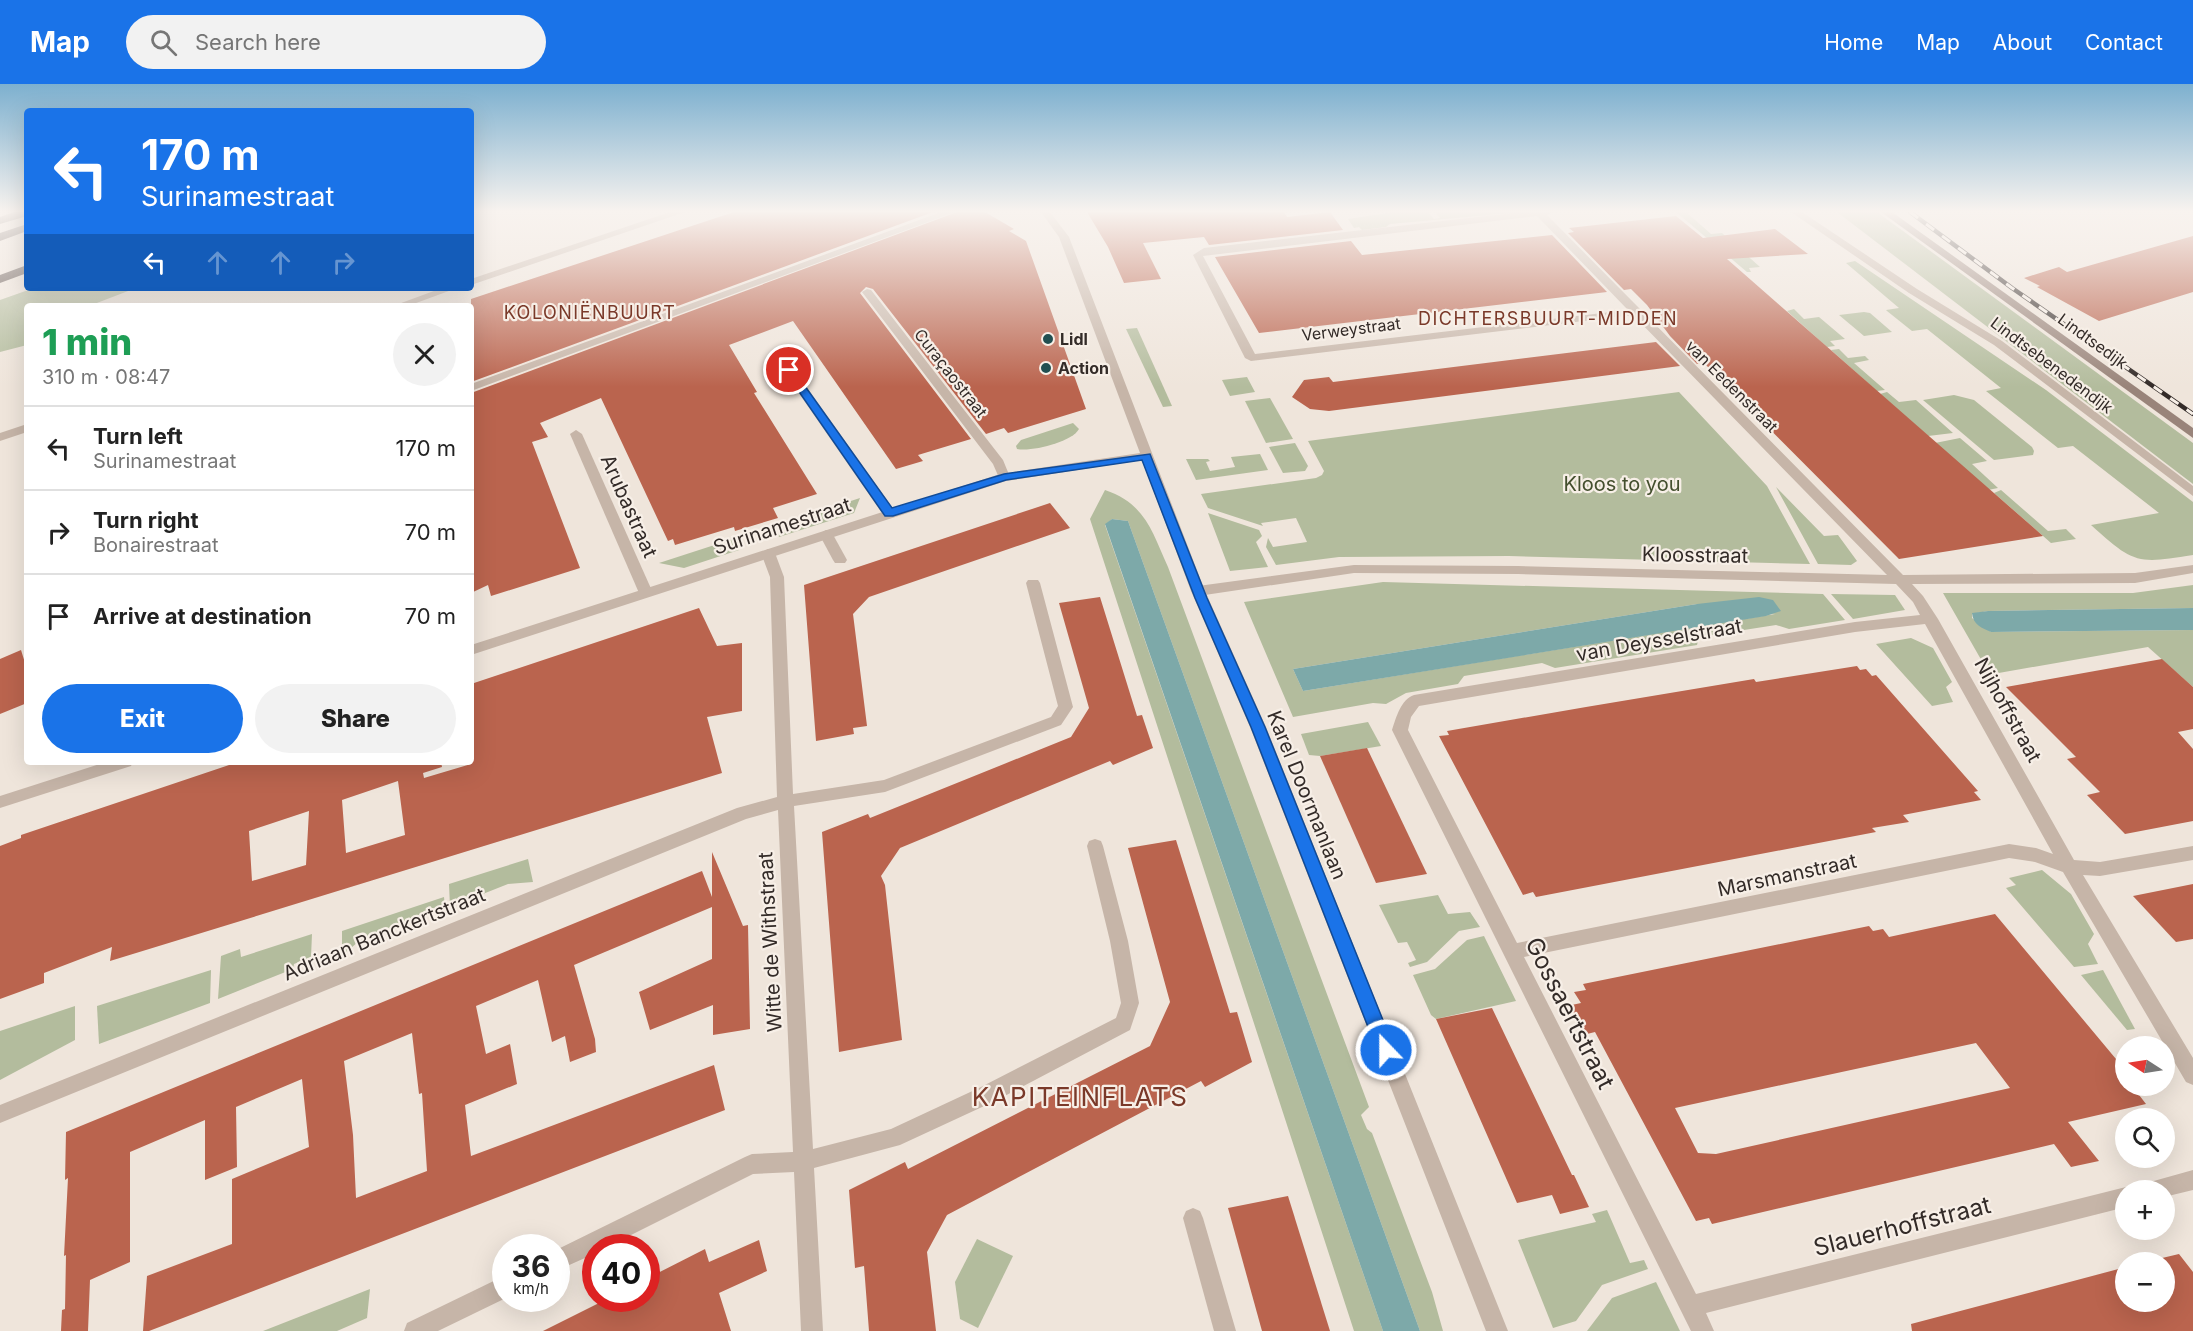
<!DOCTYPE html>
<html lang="en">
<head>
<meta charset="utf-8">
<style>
	body { margin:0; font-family:Inter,sans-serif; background:#f2f2f2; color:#222; height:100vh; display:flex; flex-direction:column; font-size:22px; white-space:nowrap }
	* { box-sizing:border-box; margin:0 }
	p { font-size:20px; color:#767676 }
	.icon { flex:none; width:33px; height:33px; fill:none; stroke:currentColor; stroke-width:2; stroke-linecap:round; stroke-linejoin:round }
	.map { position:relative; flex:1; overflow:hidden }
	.side { position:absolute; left:24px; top:219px; width:450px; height:462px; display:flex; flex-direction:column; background:#fff; border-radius:6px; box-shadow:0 6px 24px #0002 }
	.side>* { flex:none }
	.banner { position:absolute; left:24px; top:24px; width:450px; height:183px; border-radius:6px; box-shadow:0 6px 24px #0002; background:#1a73e8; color:#fff; overflow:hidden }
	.needle { width:39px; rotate:282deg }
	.buttons { position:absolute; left:2115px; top:952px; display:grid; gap:12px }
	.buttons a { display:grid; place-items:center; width:60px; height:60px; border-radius:50%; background:#fff; box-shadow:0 6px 24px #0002; font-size:30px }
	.speed { position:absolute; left:492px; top:1150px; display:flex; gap:12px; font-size:30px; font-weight:700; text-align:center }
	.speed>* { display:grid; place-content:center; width:78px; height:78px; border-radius:50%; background:#fff; box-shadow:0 6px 24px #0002; line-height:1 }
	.speed small { font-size:15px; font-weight:400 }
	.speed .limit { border:9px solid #d22; background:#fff; color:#111 }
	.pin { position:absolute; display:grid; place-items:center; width:51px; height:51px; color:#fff; margin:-26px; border:3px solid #fff; border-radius:50%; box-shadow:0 2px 6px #0007 }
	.me { position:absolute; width:66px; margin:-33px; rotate:338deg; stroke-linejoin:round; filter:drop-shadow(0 0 4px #0008) }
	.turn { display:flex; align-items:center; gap:21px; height:126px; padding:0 18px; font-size:27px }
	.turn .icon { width:78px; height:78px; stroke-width:2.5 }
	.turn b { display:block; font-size:42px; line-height:51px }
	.lanes { display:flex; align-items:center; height:57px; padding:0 18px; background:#0003; justify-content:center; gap:30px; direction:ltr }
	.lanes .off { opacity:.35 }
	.round { display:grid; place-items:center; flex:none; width:63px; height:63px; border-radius:32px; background:#f2f2f2 }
	.head { display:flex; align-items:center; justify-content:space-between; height:102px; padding:0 18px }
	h1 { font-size:36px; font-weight:800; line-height:45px; color:#1e9e55 }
	.cta { display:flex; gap:12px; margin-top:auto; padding:12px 18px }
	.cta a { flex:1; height:69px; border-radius:36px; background:#1a73e8; color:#fff; font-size:24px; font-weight:800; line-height:69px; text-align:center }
	.cta a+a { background:#f2f2f2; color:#222 }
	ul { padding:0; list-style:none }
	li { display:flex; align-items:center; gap:18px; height:84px; padding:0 18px; border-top:2px solid #e0e0e0 }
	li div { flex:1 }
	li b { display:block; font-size:22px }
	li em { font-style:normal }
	header { display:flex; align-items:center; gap:36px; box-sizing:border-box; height:84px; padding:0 30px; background:#1a73e8; color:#fff }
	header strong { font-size:28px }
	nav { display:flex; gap:33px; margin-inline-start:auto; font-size:21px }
	.search { width:420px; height:54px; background:#f2f2f2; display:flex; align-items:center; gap:15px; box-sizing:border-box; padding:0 21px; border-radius:33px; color:#767676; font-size:22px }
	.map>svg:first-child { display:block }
	.green { fill:#b3bc9d; fill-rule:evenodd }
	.water { fill:#7da9a9 }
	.building { fill:#ba644e; fill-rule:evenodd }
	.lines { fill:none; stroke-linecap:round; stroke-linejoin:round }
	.pedestrian { fill:#c6b5a8; fill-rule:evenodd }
	.minor { fill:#c6b5a8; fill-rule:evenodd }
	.tertiary { fill:#c6b5a8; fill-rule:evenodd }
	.secondary { fill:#99847a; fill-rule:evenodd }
	.motorway { fill:#534540; fill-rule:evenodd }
	.rail-casing { stroke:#332b28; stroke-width:4.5 }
	.rail { stroke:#f7efe7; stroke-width:3; stroke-dasharray:10; stroke-linecap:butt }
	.route { fill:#1a73e8; stroke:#114b97; stroke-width:1.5 }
	.poi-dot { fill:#214f51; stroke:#f7efe7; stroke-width:2 }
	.labels { text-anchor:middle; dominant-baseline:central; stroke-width:4.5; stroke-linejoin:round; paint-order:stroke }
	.far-street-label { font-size:16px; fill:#332b28; stroke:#f7efe7 }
	.far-poi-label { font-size:16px; font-weight:bold; fill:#332b28; stroke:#f7efe7; text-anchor:start }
	.far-neighbourhood-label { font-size:18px; letter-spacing:1.5px; fill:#7a3929; stroke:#f7efe7 }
	.park-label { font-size:20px; fill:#444f2e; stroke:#f7efe7 }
	.street-label { font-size:20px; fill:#332b28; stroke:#f7efe7 }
	.near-street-label { font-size:24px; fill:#332b28; stroke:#f7efe7 }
	.near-neighbourhood-label { font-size:26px; letter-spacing:1.5px; fill:#7a3929; stroke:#f7efe7 }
</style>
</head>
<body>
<header>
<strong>Map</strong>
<div class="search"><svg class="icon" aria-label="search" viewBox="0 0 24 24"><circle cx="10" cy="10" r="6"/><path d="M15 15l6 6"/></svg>Search here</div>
<nav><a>Home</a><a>Map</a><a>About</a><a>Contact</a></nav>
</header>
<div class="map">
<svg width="2193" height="1247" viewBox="0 0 2193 1247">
	<rect width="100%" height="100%" fill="#efe5db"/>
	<g class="green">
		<polygon points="1394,128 1428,128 1434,135 1440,134 1435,128 1522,128 1390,140 1386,143 1362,146 1359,143 1354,144 1348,135"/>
		<polygon points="1676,128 1686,128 1711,150 1722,149 1760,183 1749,184 1751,188 1747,188"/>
		<polygon points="1837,128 1877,128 2193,359 2193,400"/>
		<path d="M1855,177L2046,306L2193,418V471C2137,480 2134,480 2091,441L2159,429L2073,362L2058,364L1986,307L2001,304L1927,245L1912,247L1887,227L1886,226L1899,224L1846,179Z"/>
		<polygon points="34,204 136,204 89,222 27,222 27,261 0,268 0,216"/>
		<polygon points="1794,225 1804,235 1819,233 1845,255 1830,257 1835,262 1827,263 1787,227"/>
		<polygon points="1864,228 1870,229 1892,248 1864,252 1839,231"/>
		<polygon points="1137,244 1172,322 1163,323 1126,245"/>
		<polygon points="1839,265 1848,274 1865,272 1869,276 1854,279 1885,306 1877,307 1831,266"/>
		<polygon points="1247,293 1255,308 1230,312 1222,296"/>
		<polygon points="1679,308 1767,402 1810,480 1509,472 1339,473 1276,481 1266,463 1268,454 1273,463 1307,458 1296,434 1261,439 1263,442 1208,424 1201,410 1316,394 1322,391 1324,387 1308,357"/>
		<polygon points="1887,308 1899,318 1916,316 1953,349 1928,352 1880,310"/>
		<polygon points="1954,311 1974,316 2032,363 2034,367 2033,371 1994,376 1923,316"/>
		<polygon points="1270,314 1293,355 1266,359 1245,317"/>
		<path d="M1073,339L1079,345C1072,358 1032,368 1017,365L1016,362L1021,356Z"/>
		<polygon points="1960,354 1987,377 1972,380 1998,404 1988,406 1935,359"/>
		<polygon points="1295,359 1308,382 1305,387 1283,389 1269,363"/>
		<polygon points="1260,370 1268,386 1196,396 1186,375 1208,375 1210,377 1206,378 1210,387 1235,383 1231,373"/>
		<polygon points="1776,403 1824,452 1838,451 1857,477 1851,481 1818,480"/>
		<path d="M1105,406C1146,420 1152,448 1168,483L1369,1023L1361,1031L1367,1045L1372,1049L1432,1208L1443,1247H1420L1128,437L1112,435L1105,441L1383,1247H1354L1090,435Z"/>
		<polygon points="2001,406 2048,447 2066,445 2076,455 2051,459 1994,409"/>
		<polygon points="860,414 854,429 779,453 774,442"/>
		<polygon points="1208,429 1259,446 1262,452 1256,458 1268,483 1230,487"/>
		<polygon points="733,455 739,466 684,484 659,479"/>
		<path d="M1383,498L1823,510L1845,536L1789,545L1776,541L1699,553L1697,561L1555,584L1542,579L1464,592L1458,600L1406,609L1386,620L1373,619L1293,633L1244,518ZM1697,520L1775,530L1303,607L1293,585Z"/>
		<polygon points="2193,501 2193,524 1988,527 1972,530 1972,534 1991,548 2193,546 2193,603 2148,563 1993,590 1987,586 1943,509 2133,509"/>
		<polygon points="1831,510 1895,511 1905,526 1853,535"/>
		<polygon points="1911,554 1933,564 1952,598 1946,603 1953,618 1932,622 1876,560"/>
		<polygon points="1368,638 1381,662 1320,672 1309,671 1301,650"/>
		<polygon points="528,775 533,798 508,800 450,823 449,800"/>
		<polygon points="2042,786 2071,810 2094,850 2088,860 2098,880 2074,883 2006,804 2016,801 2009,794"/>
		<polygon points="1438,811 1448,830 1470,828 1480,843 1459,847 1427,878 1410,883 1408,879 1416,876 1407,858 1398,859 1379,821"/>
		<polygon points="444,813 445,824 359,857 342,872 342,847"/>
		<polygon points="312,850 311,873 294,880 293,885 218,915 221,872 240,865 241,873"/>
		<polygon points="1484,852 1516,917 1436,935 1431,931 1413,891 1435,885 1467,856"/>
		<polygon points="211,886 210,919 99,960 97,922"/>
		<polygon points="2103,886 2135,945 2127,946 2081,891"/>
		<polygon points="75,922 75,956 0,996 0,947"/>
		<polygon points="1607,1126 1630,1179 1644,1176 1648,1185 1602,1201 1576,1237 1553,1244 1518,1156 1596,1138 1592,1130"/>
		<polygon points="977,1155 1013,1172 978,1244 960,1235 955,1198"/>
		<polygon points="1656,1198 1680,1247 1587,1247 1612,1214"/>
		<polygon points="370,1205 367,1234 337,1247 263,1247"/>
	</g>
	<g class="water">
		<polygon points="1112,435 1128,437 1420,1247 1383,1247 1105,440"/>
		<polygon points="1759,513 1773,516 1781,527 1766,532 1303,607 1293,585 1697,520"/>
		<path d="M2193,524V546L1991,548C1982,544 1973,541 1972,529L1988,527Z"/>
	</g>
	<g class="building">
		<polygon points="734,128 933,128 471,298 471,215"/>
		<polygon points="957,128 985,128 1014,145 1009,147 1026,157 1086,325 1008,349 1004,344 986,350 873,205 866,203 860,209 971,355 918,371 923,377 896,385 793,237 729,261 757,308 754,309 817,410 773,424 778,434 735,447 734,443 675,461 673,455 668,457 601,314 540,339 548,353 532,358 580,484 491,512 488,501 471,509 471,309"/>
		<polygon points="1087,128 1284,128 1287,133 1330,128 1343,146 1209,161 1204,153 1143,159 1161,195 1124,199 1108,163"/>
		<polygon points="1676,132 1703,154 1775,145 1808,170 1727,175 2043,452 1899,475 1704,279 1697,280 1670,252 1647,221 1631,205 1624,206 1568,149 1574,148 1569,144"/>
		<polygon points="1552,151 1607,208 1259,249 1215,173 1351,157 1362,171"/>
		<polygon points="2193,152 2193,208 2099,237 2037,203 2040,202 2024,194 2059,183 2067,188"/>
		<polygon points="1656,258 1680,282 1329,327 1310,325 1292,313 1304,296 1329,293 1333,298"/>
		<polygon points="1050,419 1070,444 869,513 853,530 867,642 853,644 854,650 816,657 804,501"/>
		<polygon points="1100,513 1137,632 1142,631 1153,664 1113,681 1110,677 900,764 881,792 885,801 902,956 839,968 822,748 868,730 870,734 1071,653 1089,624 1059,519"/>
		<path d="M699,524L717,562L742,559V627L707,633L722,689L110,877L112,863L44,889V899L0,915V762L21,754V751L238,678H441L442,683L423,689L424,694L471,680V600ZM398,697L405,751L346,769L342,716ZM309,727L306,781L252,797L249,747Z"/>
		<polygon points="21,566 27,585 27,619 0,630 0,575"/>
		<polygon points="2162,575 2193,603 2193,645 2178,648 2193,665 2193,737 2125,750 2087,711 2100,708 2067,675 2076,673 2006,603"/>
		<polygon points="1857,582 1860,586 1866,585 1872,592 1876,591 1978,707 1974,708 1981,716 1903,731 1909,738 1872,744 1876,748 1536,813 1533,808 1523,811 1439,652 1449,651 1447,647 1586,623 1754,595 1756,598"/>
		<polygon points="1367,664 1427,790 1376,799 1320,672"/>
		<polygon points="1176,756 1230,929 1237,928 1252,978 1205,1003 1201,997 947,1131 927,1168 936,1247 869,1247 864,1182 855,1184 849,1106 905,1078 908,1085 1150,962 1170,918 1128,764"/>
		<path d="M712,768L743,842L748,841L750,945L713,951V921L650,946L639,908L712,875V823L574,881L595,955L596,968L570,978L565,952L552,958L538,896L476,922L486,970L510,960L517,1000L465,1021L471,1072L714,981L725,1026L149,1247H143L147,1192L232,1160V1095L309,1063L302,995L236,1023L237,1083L205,1096V1036L130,1068V1178L90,1196L88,1247H61L62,1226L65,1225L66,1171L64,1172L68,1094L65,1096L66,1048L702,787L712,813ZM412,949L419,1010L422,1009L427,1087L356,1114L353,1051L344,977Z"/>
		<polygon points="2193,800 2193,855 2176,858 2133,812"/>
		<path d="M1995,830L2126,987V1002H2138L2141,1006L2136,1007L2146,1020L2068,1038L2099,1077L2071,1083L2054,1060L1712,1140L1709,1134L1696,1137L1595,948L1583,951L1567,922L1581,919L1574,908L1586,906L1583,900L1869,842L1873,847L1883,845L1889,853ZM1976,959L2010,1004L1716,1070L1698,1069L1675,1024Z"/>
		<polygon points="1492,924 1572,1091 1574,1091 1589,1123 1560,1130 1552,1111 1517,1119 1436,935"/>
		<polygon points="1288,1112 1330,1247 1262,1247 1228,1124"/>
		<polygon points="759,1156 767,1187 719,1209 731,1247 543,1247 607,1215 646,1215 646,1195 705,1165 709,1178"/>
		<polygon points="2179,1170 2193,1188 2193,1247 1912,1247 1911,1240 2126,1183 2126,1218 2164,1218 2164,1179 2141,1179"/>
	</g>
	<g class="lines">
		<polygon class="pedestrian" points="826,446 831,447 847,476 845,479 835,479 833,476 819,450"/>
		<g class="minor">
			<polygon points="670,128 685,128 471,201 471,195"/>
			<polygon points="941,128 955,128 471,307 471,300"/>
			<path d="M1522,128H1555L1547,131L1903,491L2135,489L2193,481V489L2135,499L1912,500L1923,512L1938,535L2074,776L2100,778L2193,762V776L2100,792L2083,791L2193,974V1001L2186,998L2063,788L2035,778L2009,774L1524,873L1696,1210L2126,1103L2134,1107H2126V1123L1706,1229L1714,1247H1691L1392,646C1396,634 1401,615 1414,611L1855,538L1920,531L1913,518L1896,500L1518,490L1354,489L1198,512L1191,507L1198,502L1354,481L1518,482L1887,491L1633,231L1251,277L1245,274L1193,171L1204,164ZM1537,132L1628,226L1255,270L1203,172ZM1925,540L2053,770L2036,764L2009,760L1517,859L1408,646L1411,633L1419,622L1855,548Z"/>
			<polygon points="1791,128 1802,128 1917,205 2002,257 2193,402 2193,412 1994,261 1909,209"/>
			<polygon points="442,204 457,204 408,222 393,222"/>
			<polygon points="867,205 871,206 1003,376 1010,393 1008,396 1000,396 993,380 862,208"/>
			<polygon points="777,266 781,267 894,426 895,429 894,432 884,432 771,269"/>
			<polygon points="27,340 27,348 0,357 0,349"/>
			<polygon points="576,346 582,350 653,509 651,512 641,512 639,509 570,350"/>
			<polygon points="768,465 775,469 784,493 793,710 884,696 1051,633 1058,622 1026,499 1028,496 1038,496 1040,499 1073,623 1061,641 885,708 794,722 813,1065 891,1045 981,1003 1116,934 1121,919 1110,857 1087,762 1089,757 1095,755 1101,757 1103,762 1128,857 1139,919 1130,946 995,1017 900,1061 814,1084 823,1247 801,1247 794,1088 753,1090 605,1164 596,1164 596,1169 556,1187 556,1166 745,1073 752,1070 793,1068 778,726 746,735 0,1039 0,1021 737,724 777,713 770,493 761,469"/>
			<polygon points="2193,1086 2193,1106 2164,1113 2164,1107 2140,1107 2143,1100"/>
			<polygon points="1193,1124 1200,1127 1203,1134 1236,1247 1214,1247 1183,1134 1186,1127"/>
			<polygon points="506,1191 506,1214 438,1247 404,1247 407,1239"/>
		</g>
		<g class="tertiary">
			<polygon points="1041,128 1050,128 1069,153 1205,507 1266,643 1508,1247 1486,1247 1250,643 1191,507 1142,376 1006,397 471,571 471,561 1000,390 1140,369 1059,153"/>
			<polygon points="106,678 133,678 131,682 0,724 0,712"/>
		</g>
		<polygon class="secondary" points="1881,128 1892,128 2193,344 2193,354"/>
		<g class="motorway">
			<polygon points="14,128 27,128 27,132 0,140 0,133"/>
			<polygon points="27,140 27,147 0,157 0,149"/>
			<polygon points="27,181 27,189 0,199 0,191"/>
		</g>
		<g class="rail-casing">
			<polyline id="rail" points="1910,128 2012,204 2193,330"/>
		</g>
		<use href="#rail" class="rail"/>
	</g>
	<linearGradient id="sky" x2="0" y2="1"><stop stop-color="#7db0cf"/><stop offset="0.42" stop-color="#f8f3ef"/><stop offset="1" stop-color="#f8f3ef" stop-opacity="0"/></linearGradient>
	<rect width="2193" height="303" fill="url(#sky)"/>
	<polygon class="route" points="789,283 792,284 892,424 1004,390 1150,370 1207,514 1265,643 1395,966 1392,972 1386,974 1380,972 1377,966 1251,643 1195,514 1142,376 1006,396 893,432 885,432 784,286"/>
	<g class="poi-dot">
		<circle cx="1048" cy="255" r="6"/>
		<circle cx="1046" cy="284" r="6"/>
	</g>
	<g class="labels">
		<g class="far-street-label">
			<text transform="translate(1351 245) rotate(-7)">Verweystraat</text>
			<text transform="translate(2093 257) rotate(36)">Lindtsedijk</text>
			<text transform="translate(2052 281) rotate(37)">Lindtsebenedendijk</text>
			<text transform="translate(951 289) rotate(52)">Curaçaostraat</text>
			<text transform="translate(1732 302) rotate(45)">van Eedenstraat</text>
		</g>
		<g class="far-poi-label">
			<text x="1060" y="255">Lidl</text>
			<text x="1058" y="284">Action</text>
		</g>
		<g class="far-neighbourhood-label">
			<text x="590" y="228">KOLONIËNBUURT</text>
			<text x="1548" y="234">DICHTERSBUURT-MIDDEN</text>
		</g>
		<g class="park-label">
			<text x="1622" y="400">Kloos to you</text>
		</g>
		<g class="street-label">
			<text transform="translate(629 422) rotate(66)">Arubastraat</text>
			<text transform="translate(782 442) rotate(-18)">Surinamestraat</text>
			<text transform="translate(1695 471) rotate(1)">Kloosstraat</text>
			<text transform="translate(1659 556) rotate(-10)">van Deysselstraat</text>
			<text transform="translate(2008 626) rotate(61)">Nijhoffstraat</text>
			<text transform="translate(1307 711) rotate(68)">Karel Doormanlaan</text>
			<text transform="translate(1787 791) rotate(-12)">Marsmanstraat</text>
			<text transform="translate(384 850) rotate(-22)">Adriaan Banckertstraat</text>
			<text transform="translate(770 858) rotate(-93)">Witte de Withstraat</text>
		</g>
		<g class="near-street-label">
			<text transform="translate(1570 929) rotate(63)">Gossaertstraat</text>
			<text transform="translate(1902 1142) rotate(-14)">Slauerhoffstraat</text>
		</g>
		<g class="near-neighbourhood-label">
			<text x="1080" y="1012">KAPITEINFLATS</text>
		</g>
	</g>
</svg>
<div class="buttons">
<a><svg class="needle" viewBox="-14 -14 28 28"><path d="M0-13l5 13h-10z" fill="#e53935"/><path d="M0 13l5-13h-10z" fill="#767676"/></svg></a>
<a><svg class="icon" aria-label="search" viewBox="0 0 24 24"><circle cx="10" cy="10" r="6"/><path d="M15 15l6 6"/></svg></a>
<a>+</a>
<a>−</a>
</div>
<div class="speed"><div>36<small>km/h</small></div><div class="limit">40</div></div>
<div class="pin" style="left:789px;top:286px;background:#d93025"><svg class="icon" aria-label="arrive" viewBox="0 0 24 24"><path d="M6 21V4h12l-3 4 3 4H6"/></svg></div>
<svg class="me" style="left:1386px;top:966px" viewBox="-20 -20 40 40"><circle r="17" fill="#1a73e8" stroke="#fff" stroke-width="3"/><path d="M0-11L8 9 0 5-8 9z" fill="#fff"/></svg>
<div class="banner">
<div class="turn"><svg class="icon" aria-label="left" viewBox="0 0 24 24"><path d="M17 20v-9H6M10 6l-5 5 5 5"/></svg><div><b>170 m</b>Surinamestraat</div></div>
<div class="lanes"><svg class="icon" aria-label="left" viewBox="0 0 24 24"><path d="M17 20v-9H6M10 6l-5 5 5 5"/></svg><svg class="icon off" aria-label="ahead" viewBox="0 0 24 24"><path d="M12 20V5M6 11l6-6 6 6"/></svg><svg class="icon off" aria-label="ahead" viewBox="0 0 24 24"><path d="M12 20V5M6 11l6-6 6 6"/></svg><svg class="icon off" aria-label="right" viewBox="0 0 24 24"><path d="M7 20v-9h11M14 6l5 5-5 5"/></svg></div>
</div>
<section class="side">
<div class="head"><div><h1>1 min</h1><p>310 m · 08:47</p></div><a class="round"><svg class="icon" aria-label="close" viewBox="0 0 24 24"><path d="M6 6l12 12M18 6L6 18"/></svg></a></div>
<ul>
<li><svg class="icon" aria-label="left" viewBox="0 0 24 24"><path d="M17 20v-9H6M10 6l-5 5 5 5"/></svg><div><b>Turn left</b><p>Surinamestraat</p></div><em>170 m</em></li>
<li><svg class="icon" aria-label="right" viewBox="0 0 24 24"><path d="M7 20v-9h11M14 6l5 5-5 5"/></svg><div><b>Turn right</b><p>Bonairestraat</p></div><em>70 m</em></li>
<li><svg class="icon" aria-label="arrive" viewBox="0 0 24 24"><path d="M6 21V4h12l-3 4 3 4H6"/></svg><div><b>Arrive at destination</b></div><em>70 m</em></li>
</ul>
<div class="cta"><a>Exit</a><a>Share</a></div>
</section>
</div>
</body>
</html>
